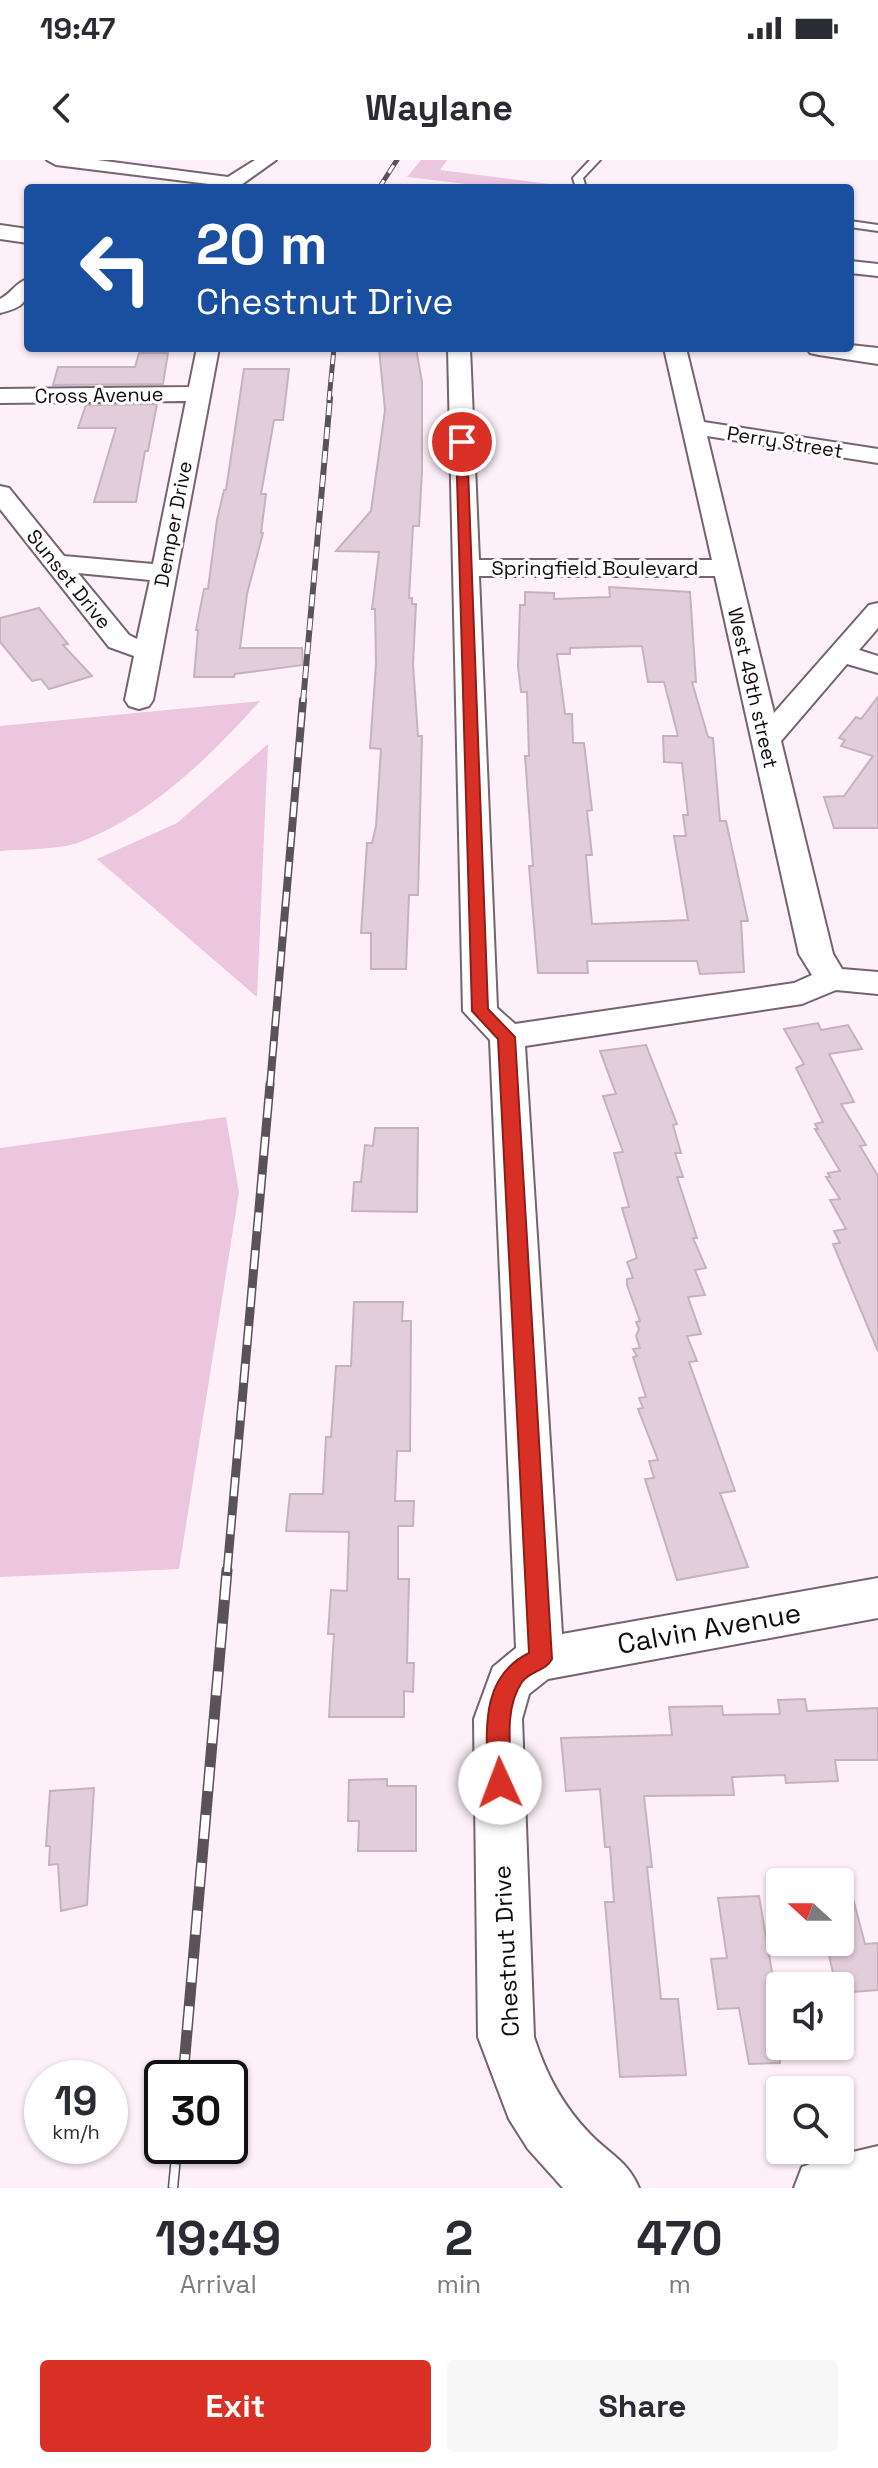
<!DOCTYPE html>
<html lang="en">
<head>
<meta charset="utf-8">
<style>
	body { margin:0; font-family:"Space Grotesk",sans-serif; background:#f7f7f7; color:#2b2b33; height:100vh; display:flex; flex-direction:column; font-size:30px; white-space:nowrap }
	* { box-sizing:border-box; margin:0 }
	p { font-size:26px; color:#7c7c81 }
	.icon { flex:none; width:44px; height:44px; fill:none; stroke:currentColor; stroke-width:2; stroke-linecap:round; stroke-linejoin:round }
	.map { position:relative; height:2028px; overflow:hidden }
	.details { display:flex; flex-direction:column; background:#fff; flex:1 }
	.details>* { flex:none }
	.guide { position:absolute; left:24px; top:24px; width:830px; height:168px; border-radius:8px; box-shadow:0 2px 6px #0004; background:#1a4fa0; color:#fff; overflow:hidden }
	.needle { width:52px; rotate:291deg }
	.buttons { position:absolute; left:766px; top:1708px; display:grid; gap:16px }
	.buttons a { display:grid; place-items:center; width:88px; height:88px; border-radius:8px; background:#fff; box-shadow:0 2px 6px #0004; font-size:40px }
	.speed { position:absolute; left:24px; top:1900px; display:flex; gap:16px; font-size:40px; font-weight:700; text-align:center }
	.speed>* { display:grid; place-content:center; width:104px; height:104px; border-radius:50%; background:#fff; box-shadow:0 2px 6px #0004; line-height:1 }
	.speed small { font-size:20px; font-weight:400 }
	.speed .limit { border:4px solid #111; border-radius:12px; background:#fff; color:#111 }
	.pin { position:absolute; display:grid; place-items:center; width:68px; height:68px; color:#fff; margin:-34px; border:4px solid #fff; border-radius:50%; box-shadow:0 2px 8px #0007 }
	.me { position:absolute; width:88px; margin:-44px; rotate:358deg; stroke-linejoin:round; filter:drop-shadow(0 0 6px #0008) }
	.turn { display:flex; align-items:center; gap:28px; height:168px; padding:0 40px; font-size:36px }
	.turn .icon { width:104px; height:104px; stroke-width:2.5 }
	.turn b { display:block; font-size:56px; line-height:68px }
	.eta { display:flex; justify-content:space-evenly; align-items:center; height:136px; text-align:center }
	.eta b { font-size:48px; font-weight:600; line-height:56px }
	.primary-button { display:flex; gap:16px; margin-top:auto; padding:16px 40px }
	.primary-button a { flex:1; height:92px; border-radius:8px; background:#d93025; color:#fff; font-size:32px; font-weight:600; line-height:92px; text-align:center }
	.primary-button a+a { background:#f7f7f7; color:#2b2b33 }
	.status { display:flex; justify-content:space-between; align-items:center; height:56px; padding:0 40px; background:#fff; direction:ltr }
	.status svg { height:22px; fill:currentColor }
	header { display:flex; justify-content:space-between; align-items:center; height:104px; padding:0 40px; background:#fff; font-size:36px; font-weight:600 }
	.map>svg:first-child { display:block }
	.green { fill:#ecc5de }
	.building { fill:#e2cedb; stroke:#c6b2bf; stroke-width:2; fill-rule:evenodd }
	.lines { fill:none; stroke-linecap:round; stroke-linejoin:round }
	.service-casing { stroke:#75636f; stroke-width:4 }
	.minor-casing { stroke:#75636f; stroke-width:4 }
	.tertiary-casing { stroke:#75636f; stroke-width:4 }
	.service { fill:#fff; fill-rule:evenodd }
	.minor { fill:#fff; fill-rule:evenodd }
	.tertiary { fill:#fff; fill-rule:evenodd }
	.rail-far4-casing { stroke:#5a5257; stroke-width:5 }
	.rail-far3-casing { stroke:#5a5257; stroke-width:6 }
	.rail-far2-casing { stroke:#5a5257; stroke-width:8 }
	.rail-far1-casing { stroke:#5a5257; stroke-width:9 }
	.rail-casing { stroke:#5a5257; stroke-width:11 }
	.rail-far4 { stroke:#fff; stroke-width:3; stroke-dasharray:9; stroke-linecap:butt }
	.rail-far3 { stroke:#fff; stroke-width:4; stroke-dasharray:12; stroke-linecap:butt }
	.rail-far2 { stroke:#fff; stroke-width:5; stroke-dasharray:15; stroke-linecap:butt }
	.rail-far1 { stroke:#fff; stroke-width:6; stroke-dasharray:19; stroke-linecap:butt }
	.rail { stroke:#fff; stroke-width:8; stroke-dasharray:24; stroke-linecap:butt }
	.route { fill:#d93025; stroke:#8d1f18; stroke-width:2 }
	.labels { text-anchor:middle; dominant-baseline:central; stroke-width:6; stroke-linejoin:round; paint-order:stroke }
	.far-street-label { font-size:20px; fill:#110b0f; stroke:#fff }
	.street-label { font-size:24px; fill:#110b0f; stroke:#fff }
	.near-street-label { font-size:28px; fill:#110b0f; stroke:#fff }
</style>
</head>
<body>
<div class="status"><b>19:47</b><svg viewBox="0 0 49 12"><path d="M0 12V9h3v3zM5 12V6h3v6zM10 12V3h3v9zM15 12V0h3v12zM26 1h20v11H26zM47 4h2v5h-2z"/></svg></div>
<header><svg class="icon" aria-label="back" viewBox="0 0 24 24"><path d="M15 5l-7 7 7 7"/></svg>Waylane<svg class="icon" aria-label="search" viewBox="0 0 24 24"><circle cx="10" cy="10" r="6"/><path d="M15 15l6 6"/></svg></header>
<div class="map">
<svg width="878" height="2028" viewBox="0 0 878 2028">
	<rect width="100%" height="100%" fill="#fdf0f8"/>
	<g class="green">
		<polygon points="421,0 447,0 440,10 557,25 559,28 501,28 407,17"/>
		<path d="M260,541C211,596 151,655 80,682C60,690 22,689 0,691V566Z"/>
		<polygon points="268,584 257,837 97,699 177,663"/>
		<polygon points="226,957 239,1032 179,1409 0,1417 0,988"/>
	</g>
	<g class="building">
		<polygon points="416,188 422,222 422,311 419,366 413,366 409,438 412,438 412,444 416,444 413,504 418,576 422,576 418,735 409,735 406,809 371,809 371,773 361,773 367,683 372,683 376,666 381,589 370,588 376,504 375,449 372,449 379,392 336,391 371,351 385,250 379,189"/>
		<polygon points="139,193 168,193 163,224 53,225 58,207 135,207"/>
		<polygon points="244,209 289,209 283,260 274,260 261,334 266,334 261,373 263,373 247,434 240,488 302,488 303,505 235,514 234,517 194,517 198,470 196,470 204,429 208,429 217,360 224,330 226,330"/>
		<polygon points="157,244 148,291 145,291 136,342 94,342 116,268 78,268 86,245"/>
		<path d="M609,427L690,432L696,522H692L708,577L713,578L720,661H726L748,761H741L744,812L700,814L697,801H587L588,813H538L529,706H533L525,596H529L527,532H521L518,506L520,445H525V432L554,433V439L610,437ZM642,486L648,522H664L678,576H663L664,602L682,603L688,655H683L686,676H674L688,760L592,764L586,695H592L587,651L592,650L584,583H573L572,554H565L557,494H570V488Z"/>
		<polygon points="39,448 68,484 63,485 92,516 49,529 41,519 32,521 0,482 0,458"/>
		<polygon points="878,537 878,668 834,668 824,637 844,636 873,596 841,586 845,580 839,578 856,557 861,559"/>
		<polygon points="818,863 821,870 848,865 862,889 829,894 854,942 841,944 866,985 860,986 878,1016 878,1191 833,1084 840,1083 834,1071 846,1069 830,1040 840,1039 826,1017 830,1017 828,1013 840,1011 815,969 818,969 815,964 823,962 796,908 804,904 784,869"/>
		<polygon points="646,885 677,964 673,965 681,993 675,993 683,1017 677,1017 697,1078 693,1078 706,1108 695,1110 705,1135 688,1137 701,1174 687,1176 697,1201 689,1202 735,1331 720,1333 748,1407 677,1420 645,1319 654,1318 649,1301 658,1300 638,1249 643,1248 639,1238 646,1237 633,1197 637,1196 633,1189 640,1188 636,1176 639,1169 636,1162 640,1161 627,1125 627,1119 633,1118 627,1102 637,1098 622,1048 629,1047 614,993 623,992 603,936 616,934 600,891"/>
		<polygon points="375,968 418,968 417,1052 352,1051 354,1022 361,1022 365,985 373,986"/>
		<polygon points="354,1142 403,1142 402,1161 411,1161 410,1291 397,1291 395,1341 414,1341 413,1366 398,1366 398,1419 409,1419 407,1503 414,1503 413,1532 404,1531 404,1557 329,1557 334,1474 328,1474 331,1430 347,1431 349,1372 286,1371 290,1334 323,1334 326,1277 331,1277 336,1206 351,1206"/>
		<polygon points="805,1539 807,1551 878,1548 878,1600 835,1600 838,1621 786,1623 785,1615 732,1617 734,1635 644,1636 652,1707 647,1707 661,1839 678,1839 686,1915 620,1917 605,1742 614,1742 610,1687 605,1687 600,1629 566,1631 561,1578 672,1575 669,1547 722,1546 723,1555 780,1554 778,1540"/>
		<polygon points="387,1619 387,1626 416,1626 416,1691 358,1691 359,1661 348,1661 349,1620"/>
		<polygon points="94,1628 87,1745 61,1751 58,1704 49,1705 50,1686 46,1686 50,1631"/>
		<polygon points="849,1723 865,1784 878,1783 878,1830 840,1833 840,1826 836,1826 826,1782 840,1782 840,1725"/>
		<polygon points="759,1736 773,1818 780,1818 780,1903 749,1904 739,1848 718,1849 711,1799 727,1798 718,1738"/>
	</g>
	<g class="lines">
		<g class="service-casing">
			<g id="service">
				<polygon points="590,0 600,0 583,18 586,28 576,28 573,18"/>
				<polygon points="850,61 878,65 878,71 850,67"/>
			</g>
		</g>
		<g class="minor-casing">
			<g id="minor">
				<polygon points="47,0 97,0 228,17 255,0 276,0 241,25 241,28 56,5"/>
				<polygon points="850,101 878,104 878,116 850,113"/>
				<path d="M28,119C28,143 24,147 0,153V139C11,134 16,122 28,119Z"/>
				<path d="M197,188H219L153,540L149,546L139,549L129,546L125,540L134,496L109,487L0,349V326L9,328L64,396L153,404L186,241L0,243V229L189,227ZM78,413L150,420L137,479L129,475Z"/>
				<path d="M448,188H470L479,400H712L664,188H686L704,262L878,289V303L707,276L774,553L869,445L878,443V468L859,490L878,496V513L847,504L781,581L833,794L842,809L878,812V834L836,830L802,844L525,886L562,1474L878,1418V1458L548,1519L529,1534L522,1559L534,1877C546,1914 562,1945 590,1974C609,1994 628,2001 639,2028H563L528,1989L509,1959L478,1877L474,1559L493,1507L516,1488L490,880L463,851ZM479,416H715L799,794L812,815L794,823L515,864L497,848Z"/>
				<polygon points="878,1986 878,2028 794,2028 802,2007 823,1999"/>
			</g>
		</g>
		<g class="tertiary-casing">
			<g id="tertiary">
				<polygon points="0,65 28,69 28,83 0,79"/>
				<polygon points="850,185 878,188 878,204 819,195 810,193 807,188 850,188"/>
			</g>
		</g>
		<use href="#service" class="service"/>
		<use href="#minor" class="minor"/>
		<use href="#tertiary" class="tertiary"/>
		<g class="rail-far4-casing">
			<g id="rail-far4">
				<polyline points="379,28 397,0"/>
				<polyline points="329,240 334,188"/>
			</g>
		</g>
		<g class="rail-far3-casing">
			<polyline id="rail-far3" points="303,542 330,238"/>
		</g>
		<g class="rail-far2-casing">
			<polyline id="rail-far2" points="270,926 303,540"/>
		</g>
		<g class="rail-far1-casing">
			<polyline id="rail-far1" points="227,1412 270,924"/>
		</g>
		<g class="rail-casing">
			<g id="rail">
				<polyline points="183,1918 227,1410"/>
				<polyline points="173,2028 177,1986"/>
			</g>
		</g>
		<use href="#rail-far4" class="rail-far4"/>
		<use href="#rail-far3" class="rail-far3"/>
		<use href="#rail-far2" class="rail-far2"/>
		<use href="#rail-far1" class="rail-far1"/>
		<use href="#rail" class="rail"/>
	</g>
	<path class="route" d="M462,279L467,282L488,849L515,877L552,1499C546,1511 530,1511 522,1522C503,1550 511,1590 512,1623L508,1631L500,1634L491,1631L488,1623C487,1574 478,1518 529,1493L498,879L472,851L456,282Z"/>
	<g class="labels">
		<g class="far-street-label">
			<text transform="translate(99 235) rotate(-1)">Cross Avenue</text>
			<text transform="translate(785 282) rotate(9)">Perry Street</text>
			<text transform="translate(173 364) rotate(-79)">Demper Drive</text>
			<text x="595" y="408">Springfield Boulevard</text>
			<text transform="translate(69 419) rotate(51)">Sunset Drive</text>
			<text transform="translate(753 528) rotate(77)">West 49th street</text>
		</g>
		<g class="street-label">
			<text transform="translate(506 1791) rotate(-93)">Chestnut Drive</text>
		</g>
		<g class="near-street-label">
			<text transform="translate(709 1468) rotate(-10)">Calvin Avenue</text>
		</g>
	</g>
</svg>
<div class="buttons">
<a><svg class="needle" viewBox="-14 -14 28 28"><path d="M0-13l5 13h-10z" fill="#e53935"/><path d="M0 13l5-13h-10z" fill="#7c7c81"/></svg></a>
<a><svg class="icon" aria-label="sound" viewBox="0 0 24 24"><path d="M4 9h4l5-4v14l-5-4H4zM17 9q2 3 0 6"/></svg></a>
<a><svg class="icon" aria-label="search" viewBox="0 0 24 24"><circle cx="10" cy="10" r="6"/><path d="M15 15l6 6"/></svg></a>
</div>
<div class="speed"><div>19<small>km/h</small></div><div class="limit">30</div></div>
<div class="pin" style="left:462px;top:282px;background:#d93025"><svg class="icon" aria-label="arrive" viewBox="0 0 24 24"><path d="M6 21V4h12l-3 4 3 4H6"/></svg></div>
<svg class="me" style="left:500px;top:1623px" viewBox="-20 -20 40 40"><circle r="19" fill="#fff"/><path d="M0-13L10 11 0 6-10 11z" fill="#d93025"/></svg>
<div class="guide">
<div class="turn"><svg class="icon" aria-label="left" viewBox="0 0 24 24"><path d="M17 20v-9H6M10 6l-5 5 5 5"/></svg><div><b>20 m</b>Chestnut Drive</div></div>
</div>
</div>
<section class="details">
<div class="eta">
<div><b>19:49</b><p>Arrival</p></div>
<div><b>2</b><p>min</p></div>
<div><b>470</b><p>m</p></div>
</div>
<div class="primary-button"><a>Exit</a><a>Share</a></div>
</section>
</body>
</html>
